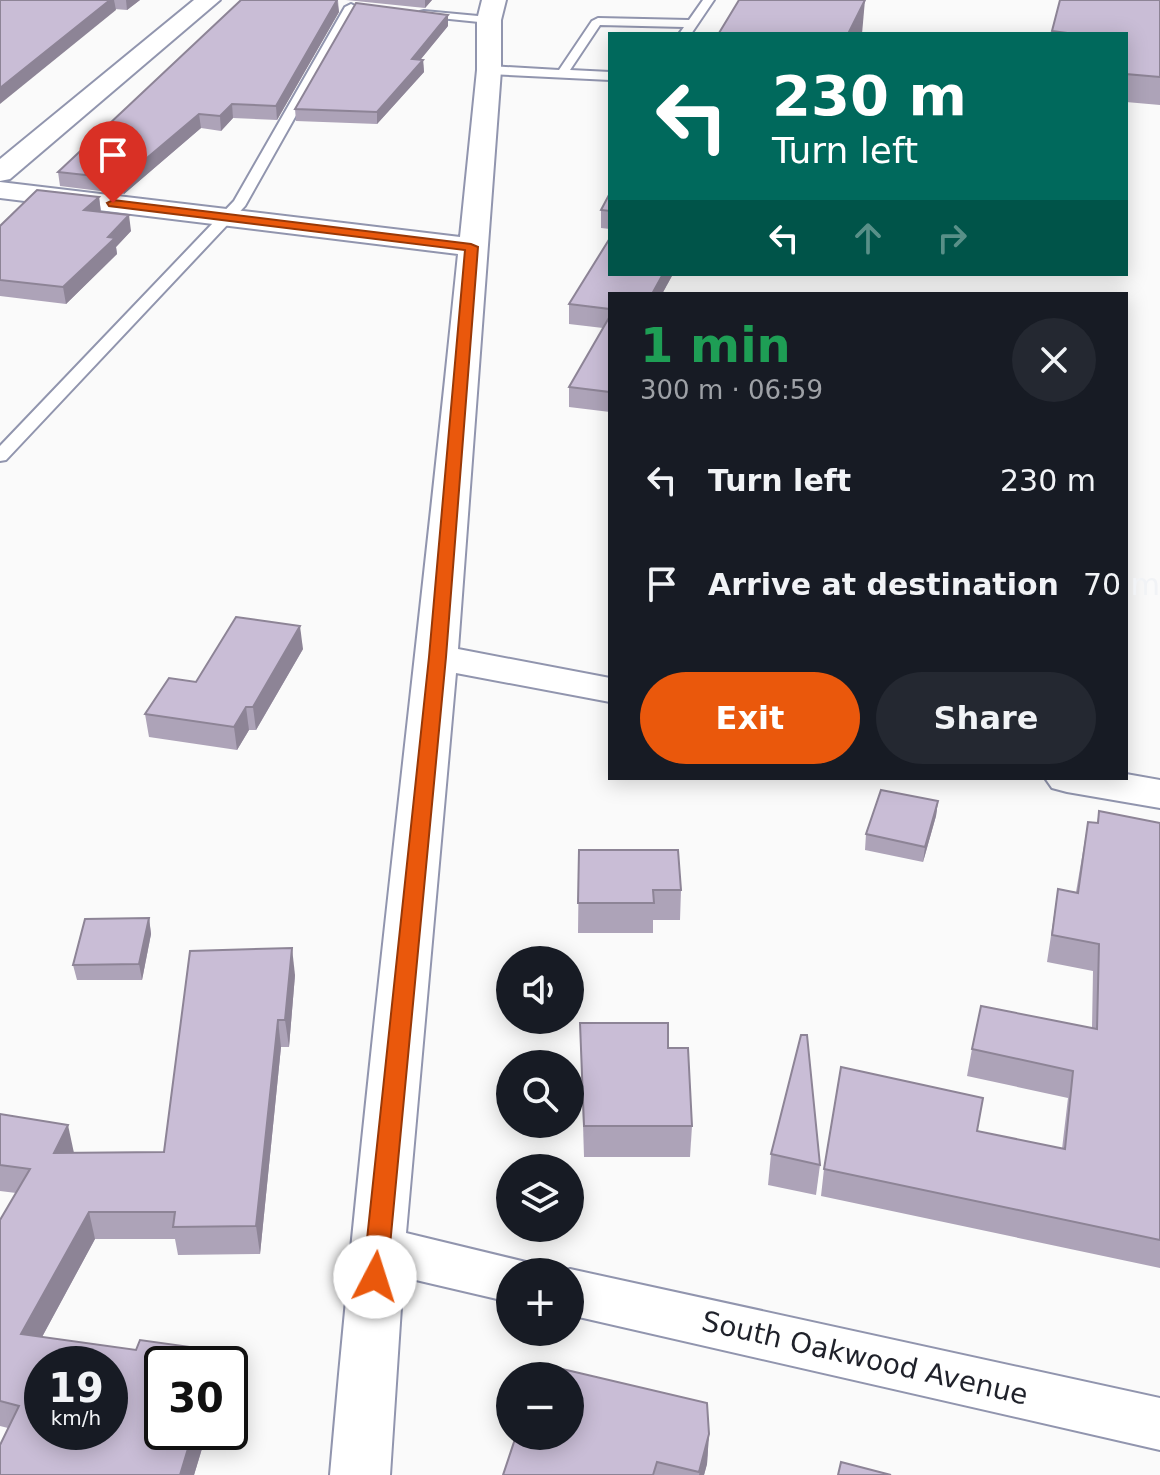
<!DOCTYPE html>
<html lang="en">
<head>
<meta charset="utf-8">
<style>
	body { margin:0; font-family:"DejaVu Sans",sans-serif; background:#242831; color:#f1f3f6; height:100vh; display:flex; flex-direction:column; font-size:30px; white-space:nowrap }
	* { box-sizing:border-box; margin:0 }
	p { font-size:26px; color:#9ea1a6 }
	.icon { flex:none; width:44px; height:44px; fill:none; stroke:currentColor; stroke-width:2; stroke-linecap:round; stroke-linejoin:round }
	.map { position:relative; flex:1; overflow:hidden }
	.sheet { position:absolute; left:608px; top:292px; width:520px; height:488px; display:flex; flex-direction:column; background:#171b24; border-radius:0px; box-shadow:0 4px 20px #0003 }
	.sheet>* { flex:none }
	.hud { position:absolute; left:608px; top:32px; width:520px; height:244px; border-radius:0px; box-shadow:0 4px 20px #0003; background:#00695c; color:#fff; overflow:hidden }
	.tools { position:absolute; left:496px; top:946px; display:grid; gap:16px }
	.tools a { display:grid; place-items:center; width:88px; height:88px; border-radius:50%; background:#171b24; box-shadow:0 4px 20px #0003; font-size:40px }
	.speed { position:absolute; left:24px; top:1346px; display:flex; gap:16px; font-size:40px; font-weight:700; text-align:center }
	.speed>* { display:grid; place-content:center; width:104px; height:104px; border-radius:50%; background:#171b24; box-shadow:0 4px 20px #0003; line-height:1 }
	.speed small { font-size:20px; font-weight:400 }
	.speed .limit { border:4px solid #111; border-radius:12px; background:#fff; color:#111 }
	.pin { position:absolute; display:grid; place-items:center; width:68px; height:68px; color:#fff; margin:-82px -34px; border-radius:50% 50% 50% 0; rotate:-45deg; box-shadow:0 0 8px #0007 }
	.pin .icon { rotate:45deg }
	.me { position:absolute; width:88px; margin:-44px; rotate:5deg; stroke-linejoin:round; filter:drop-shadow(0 0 6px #0008) }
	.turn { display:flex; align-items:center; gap:28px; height:168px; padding:0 32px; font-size:36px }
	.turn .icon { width:104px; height:104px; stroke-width:2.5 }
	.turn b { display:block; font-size:56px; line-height:68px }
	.lanes { display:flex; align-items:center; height:76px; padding:0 32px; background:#0003; justify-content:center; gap:40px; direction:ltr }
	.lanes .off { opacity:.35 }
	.round { display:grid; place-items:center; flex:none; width:84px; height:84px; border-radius:42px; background:#242831 }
	.headline { display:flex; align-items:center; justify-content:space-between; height:136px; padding:0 32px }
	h1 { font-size:48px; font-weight:700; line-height:60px; color:#1e9e55 }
	.primary-button { display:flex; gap:16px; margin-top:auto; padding:16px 32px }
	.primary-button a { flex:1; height:92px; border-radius:48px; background:#ea580c; color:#fff; font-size:32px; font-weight:700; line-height:92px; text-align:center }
	.primary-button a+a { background:#242831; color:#f1f3f6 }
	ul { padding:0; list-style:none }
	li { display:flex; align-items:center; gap:24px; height:104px; padding:0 32px }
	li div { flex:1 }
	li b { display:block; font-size:30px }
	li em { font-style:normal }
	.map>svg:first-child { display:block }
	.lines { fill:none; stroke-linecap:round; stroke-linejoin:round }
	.lane-casing { stroke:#9195ae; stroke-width:4 }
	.street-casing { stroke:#9195ae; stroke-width:4 }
	.lane { fill:#fff; fill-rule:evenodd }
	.street { fill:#fff; fill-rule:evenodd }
	.wall { fill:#ada3b8 }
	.shaded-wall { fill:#8d8496 }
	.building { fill:#c9bdd6; stroke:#8d8496; stroke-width:2; fill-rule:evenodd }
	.route { fill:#ea580c; stroke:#983908; stroke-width:2 }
	.labels { text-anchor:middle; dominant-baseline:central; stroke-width:8; stroke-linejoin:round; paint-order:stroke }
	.near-street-label { font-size:28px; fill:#1f212a; stroke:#fff }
</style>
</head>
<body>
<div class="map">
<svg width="1160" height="1475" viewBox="0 0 1160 1475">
	<rect width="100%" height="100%" fill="#fafafa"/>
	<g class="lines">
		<g class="lane-casing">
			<g id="lane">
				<polygon points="703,0 714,0 691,34 679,34 684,27 600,25 570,70 610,72 610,80 489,74 483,70 489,66 559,70 592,21 598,18 689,20"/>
				<polygon points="351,4 357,7 245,206 6,460 0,461 0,446 234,201 345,7"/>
				<polygon points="424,11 489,17 495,20 489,23 420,16 420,12"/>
			</g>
		</g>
		<g class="street-casing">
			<g id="street">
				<polygon points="194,0 220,0 10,179 0,181 0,159"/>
				<path d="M482,0H506L501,20V70L458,649L610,678V702L456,673L406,1233L530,1263L534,1272H510V1302L403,1277L390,1475H330C365,1067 417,661 458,254L0,198V182L460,237L477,70V20Z"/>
				<polygon points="1126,774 1160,780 1160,808 1067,792 1052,788 1045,778 1126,778"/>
				<polygon points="570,1269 1160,1398 1160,1450 570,1315 570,1272 561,1272"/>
			</g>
		</g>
		<use href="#lane" class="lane"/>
		<use href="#street" class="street"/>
	</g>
	<g class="wall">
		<polygon points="0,0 140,0 127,10"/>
		<polygon points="241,0 338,0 339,12 277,120 233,118 221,131 201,128 124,194 60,186 58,172"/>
		<polygon points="346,0 432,0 425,8"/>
		<polygon points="1060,0 1160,0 1160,105 1126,102 1126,34 1051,34"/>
		<polygon points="448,26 420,60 423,60 424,72 377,124 296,121 295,109"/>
		<polygon points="610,193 610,229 601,228 601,210"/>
		<polygon points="99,197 101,212 131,231 116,247 117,254 66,304 0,296 0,226"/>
		<polygon points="673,274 662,294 610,294 610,412 569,407 569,387 603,328 569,324 569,304"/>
		<polygon points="303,649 256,730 249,730 237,750 149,737 145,714 196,682"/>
		<polygon points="938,801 936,816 923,862 865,850 866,834"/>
		<polygon points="1099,811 1160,823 1160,1268 821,1196 824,1169 977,1131 1062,1149 1068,1098 967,1076 972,1049 1092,1028 1093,971 1047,962 1058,889 1076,892 1088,822 1097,823"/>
		<polygon points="579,850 681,890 680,920 653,920 653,933 578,933"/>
		<polygon points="149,918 151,934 142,980 77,980 73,965"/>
		<polygon points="295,975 289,1047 281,1047 260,1254 178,1255 175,1239 95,1239 42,1337 136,1350 219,1351 221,1364 162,1364 207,1432 194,1475 0,1475 8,1428 0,1426 0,1220 16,1193 0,1191 0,1114 74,1153 164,1152"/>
		<polygon points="580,1023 668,1048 692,1126 690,1157 584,1157"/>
		<polygon points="771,1154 820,1165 816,1195 768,1185"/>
		<polygon points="709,1434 707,1464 704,1475 503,1475"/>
	</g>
	<g class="shaded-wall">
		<polygon points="110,0 114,0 116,10 0,104 0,88"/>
		<polygon points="126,0 140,0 127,10"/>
		<polygon points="337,0 339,12 277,120 276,106"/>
		<polygon points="425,0 432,0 425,8"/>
		<polygon points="865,0 862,34 848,34"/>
		<polygon points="448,15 448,26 412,70 412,59"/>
		<polygon points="423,60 424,72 377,124 377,112"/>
		<polygon points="232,104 233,118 221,131 220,116"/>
		<polygon points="199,114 201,128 124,194 122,179"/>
		<polygon points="99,197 101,213 84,210"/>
		<polygon points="129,215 131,231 116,247 117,254 66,304 63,287"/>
		<polygon points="663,274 673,274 662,294 652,294"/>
		<polygon points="300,626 303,649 256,730 253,707"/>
		<polygon points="246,707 249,730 237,750 234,727"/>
		<polygon points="938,801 936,816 923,862 925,847"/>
		<polygon points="149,918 151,934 142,980 139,964"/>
		<polygon points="292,948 295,975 289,1047 285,1020"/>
		<polygon points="278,1020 281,1047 260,1254 256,1226"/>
		<polygon points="68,1125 74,1153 54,1153"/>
		<polygon points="89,1212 95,1239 29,1361 21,1334"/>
		<polygon points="219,1351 221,1364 215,1364"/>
		<polygon points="193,1432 207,1432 194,1475 180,1475"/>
		<polygon points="709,1434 707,1464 704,1475 699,1475"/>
	</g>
	<g class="building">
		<polygon points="0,0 110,0 0,88"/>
		<polygon points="241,0 337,0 276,106 232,104 220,116 199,114 122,179 58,172"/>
		<polygon points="739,0 865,0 848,34 719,33"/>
		<polygon points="1060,0 1160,0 1160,77 1126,74 1126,34 1075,34 1052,31"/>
		<polygon points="356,3 448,15 412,59 423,60 377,112 295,109"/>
		<polygon points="37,190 99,197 84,210 129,215 108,237 115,238 63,287 0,280 0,226"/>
		<polygon points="610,193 610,211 601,210"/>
		<polygon points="610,238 610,274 663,274 652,294 610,294 610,309 569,304"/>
		<polygon points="610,316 610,392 569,387"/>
		<polygon points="236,617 300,626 253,707 246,707 234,727 145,714 169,678 196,682"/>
		<polygon points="881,790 938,801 925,847 866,834"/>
		<polygon points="1099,811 1160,823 1160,1240 824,1169 841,1067 983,1098 977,1131 1065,1149 1073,1071 972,1049 981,1006 1097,1029 1099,944 1052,935 1058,889 1078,893 1088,822 1098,823"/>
		<polygon points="579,850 678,850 681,890 653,890 654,903 578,903"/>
		<polygon points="149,918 139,964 73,965 85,919"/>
		<path d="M292,948L285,1020H278L256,1226L173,1227L175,1212H89L21,1334L136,1350L140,1340L219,1351L215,1364H162V1432H193L180,1475H0V1445L19,1406L0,1401V1220L30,1169L0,1165V1114L68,1125L54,1153L164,1152L190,951ZM42,1364H110V1432H42Z"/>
		<polygon points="580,1023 668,1023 668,1048 688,1048 692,1126 584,1126"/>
		<polygon points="801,1035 807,1035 820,1165 771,1154"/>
		<polygon points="541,1364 707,1403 709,1434 699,1472 657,1462 653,1475 503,1475 516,1436 570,1436 570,1376 537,1376"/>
		<polygon points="841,1462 891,1475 838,1475"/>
	</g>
	<polygon class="route" points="113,200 471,244 478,247 446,657 387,1277 384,1284 375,1287 367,1284 363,1277 429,657 465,250 109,206 107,203"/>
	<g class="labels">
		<g class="near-street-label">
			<text transform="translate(865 1358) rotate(13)">South Oakwood Avenue</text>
		</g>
	</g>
</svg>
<div class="tools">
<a><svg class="icon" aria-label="sound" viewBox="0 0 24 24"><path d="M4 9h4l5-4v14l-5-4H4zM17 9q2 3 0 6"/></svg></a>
<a><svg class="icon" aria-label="search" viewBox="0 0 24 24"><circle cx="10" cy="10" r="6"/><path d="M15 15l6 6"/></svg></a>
<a><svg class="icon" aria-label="layers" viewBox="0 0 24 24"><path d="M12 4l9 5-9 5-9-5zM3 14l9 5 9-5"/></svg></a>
<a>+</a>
<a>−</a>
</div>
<div class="speed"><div>19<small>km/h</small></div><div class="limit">30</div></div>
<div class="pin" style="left:113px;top:203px;background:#d93025"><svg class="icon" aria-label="arrive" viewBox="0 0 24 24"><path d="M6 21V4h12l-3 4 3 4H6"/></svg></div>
<svg class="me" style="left:375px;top:1277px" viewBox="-20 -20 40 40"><circle r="19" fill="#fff"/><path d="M0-13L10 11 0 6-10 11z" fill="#ea580c"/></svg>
<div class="hud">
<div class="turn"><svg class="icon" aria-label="left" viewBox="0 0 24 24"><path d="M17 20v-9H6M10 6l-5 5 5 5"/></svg><div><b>230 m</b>Turn left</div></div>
<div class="lanes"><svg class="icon" aria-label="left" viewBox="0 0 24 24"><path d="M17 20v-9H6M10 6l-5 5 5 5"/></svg><svg class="icon off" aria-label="ahead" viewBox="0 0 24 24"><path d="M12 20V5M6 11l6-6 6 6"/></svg><svg class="icon off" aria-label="right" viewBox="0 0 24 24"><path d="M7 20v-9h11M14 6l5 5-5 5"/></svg></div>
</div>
<section class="sheet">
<div class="headline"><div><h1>1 min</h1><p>300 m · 06:59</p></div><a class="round"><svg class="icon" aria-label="close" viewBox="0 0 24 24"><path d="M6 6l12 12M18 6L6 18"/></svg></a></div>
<ul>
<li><svg class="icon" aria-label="left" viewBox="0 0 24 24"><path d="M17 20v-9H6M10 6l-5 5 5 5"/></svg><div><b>Turn left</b></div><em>230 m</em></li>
<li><svg class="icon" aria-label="arrive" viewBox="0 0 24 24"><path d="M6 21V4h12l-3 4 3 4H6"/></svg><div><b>Arrive at destination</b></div><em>70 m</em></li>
</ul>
<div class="primary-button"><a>Exit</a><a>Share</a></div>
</section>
</div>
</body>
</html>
